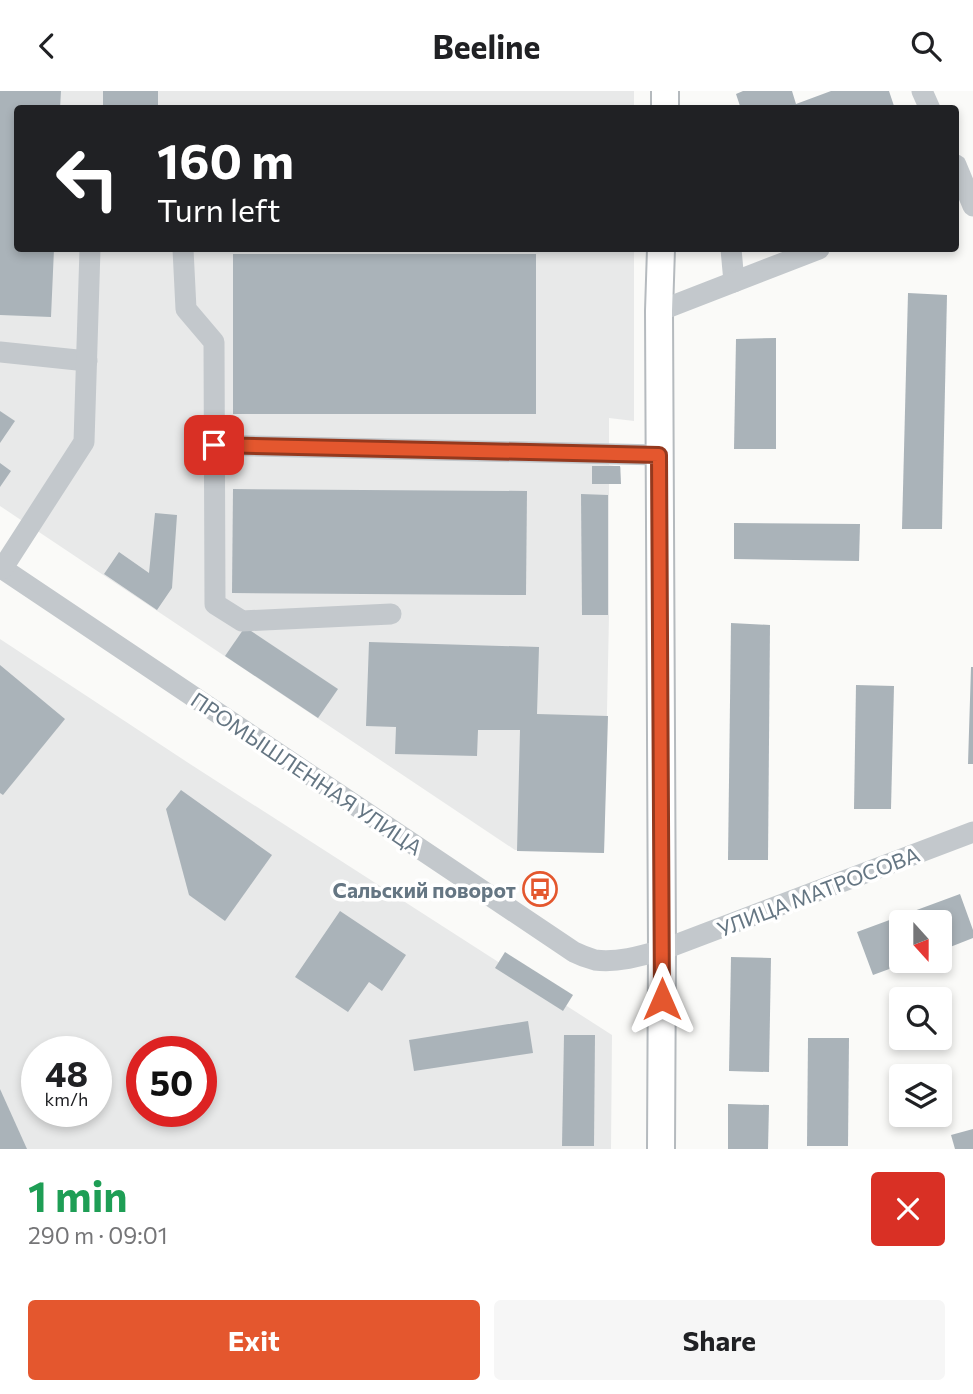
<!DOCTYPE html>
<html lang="en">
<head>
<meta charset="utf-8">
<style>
	body { margin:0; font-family:Commissioner,sans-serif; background:#f6f6f6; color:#202124; height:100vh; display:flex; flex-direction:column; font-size:26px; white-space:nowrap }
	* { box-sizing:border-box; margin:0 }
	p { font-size:23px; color:#757577 }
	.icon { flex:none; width:38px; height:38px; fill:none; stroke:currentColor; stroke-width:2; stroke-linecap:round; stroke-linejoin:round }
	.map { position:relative; height:1058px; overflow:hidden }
	.panel { display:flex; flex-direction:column; background:#fff; flex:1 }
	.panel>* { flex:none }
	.banner { position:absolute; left:14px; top:14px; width:945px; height:147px; border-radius:7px; box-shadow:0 4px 10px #0003; background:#202124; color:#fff; overflow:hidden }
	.needle { width:46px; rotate:159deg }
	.controls { position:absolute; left:889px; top:819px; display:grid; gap:14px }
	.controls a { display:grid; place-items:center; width:63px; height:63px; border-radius:7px; background:#fff; box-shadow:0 4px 10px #0003; font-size:35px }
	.speed { position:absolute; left:21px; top:945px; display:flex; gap:14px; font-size:35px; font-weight:700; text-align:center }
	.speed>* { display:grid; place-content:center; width:91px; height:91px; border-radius:50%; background:#fff; box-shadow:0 4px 10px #0003; line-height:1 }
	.speed small { font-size:18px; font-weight:400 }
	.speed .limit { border:10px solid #d22; background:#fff; color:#111 }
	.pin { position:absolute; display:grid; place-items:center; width:60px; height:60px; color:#fff; margin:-30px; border-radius:14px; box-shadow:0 4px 10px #0006 }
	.me { position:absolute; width:77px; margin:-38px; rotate:0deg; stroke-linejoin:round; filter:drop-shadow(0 0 5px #0008) }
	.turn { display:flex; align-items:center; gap:24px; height:147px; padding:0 28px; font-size:32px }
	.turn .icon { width:91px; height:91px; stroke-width:2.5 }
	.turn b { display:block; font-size:49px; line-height:60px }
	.round { display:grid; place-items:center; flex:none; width:74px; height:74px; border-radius:7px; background:#f6f6f6 }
	.summary { display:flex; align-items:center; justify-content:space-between; height:119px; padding:0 28px }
	h1 { font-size:42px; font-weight:700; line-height:52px; color:#1e9e55 }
	.primary-button { display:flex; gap:14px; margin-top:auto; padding:14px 28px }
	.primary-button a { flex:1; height:80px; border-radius:7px; background:#e4572e; color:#fff; font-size:28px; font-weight:700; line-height:80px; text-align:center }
	.primary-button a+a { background:#f6f6f6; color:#202124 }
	header { display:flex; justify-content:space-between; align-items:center; height:91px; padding:0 28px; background:#fff; font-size:32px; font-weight:700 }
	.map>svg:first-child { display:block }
	.built { fill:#e8e9e9; fill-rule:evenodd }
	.building { fill:#aab3b9 }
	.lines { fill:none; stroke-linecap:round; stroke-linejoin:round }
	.major-casing { stroke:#b5babe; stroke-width:30 }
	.minor { stroke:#c3c8cc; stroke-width:21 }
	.major { stroke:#fff; stroke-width:26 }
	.route-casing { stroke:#94391e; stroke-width:18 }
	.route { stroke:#e4572e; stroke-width:12 }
	.labels { text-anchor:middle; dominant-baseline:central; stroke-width:7; stroke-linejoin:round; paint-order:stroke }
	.street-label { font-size:21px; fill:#657683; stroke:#fff }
	.poi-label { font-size:21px; font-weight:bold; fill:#657683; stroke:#fff; text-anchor:end }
</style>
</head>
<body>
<header><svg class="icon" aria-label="back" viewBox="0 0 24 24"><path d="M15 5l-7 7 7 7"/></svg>Beeline<svg class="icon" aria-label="search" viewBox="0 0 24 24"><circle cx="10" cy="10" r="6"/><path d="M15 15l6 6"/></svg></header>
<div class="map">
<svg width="973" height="1058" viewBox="0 0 973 1058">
	<rect width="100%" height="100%" fill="#fafaf8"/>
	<g class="built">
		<polygon points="0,0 634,0 634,18 18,18 18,158 634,158 634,330 609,327 609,374 621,376 621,393 609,393 609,525 604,762 515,759 0,415"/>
		<path d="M0,548L190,673L612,944L611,1058H0ZM37,961H96V1020H37ZM142,961H201V1020H142Z"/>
	</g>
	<g class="building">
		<polygon points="0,0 61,0 60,18 18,18 18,158 54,158 51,226 0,224"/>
		<rect x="103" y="0" width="55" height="18"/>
		<polygon points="743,0 792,0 796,13 831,0 889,0 895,18 741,18 736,3"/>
		<rect x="233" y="163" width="303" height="160"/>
		<polygon points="908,202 947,204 942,438 902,438"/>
		<polygon points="776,247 776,358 734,358 736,248"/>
		<polygon points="0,320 15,330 0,352"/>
		<polygon points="0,372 11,380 0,396"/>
		<polygon points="592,375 620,375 621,393 592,393"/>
		<polygon points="233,398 527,400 526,504 232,502"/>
		<polygon points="581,403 608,404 608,524 582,524"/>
		<polygon points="155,422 177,424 172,497 157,519 104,483 119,461 149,482"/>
		<polygon points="734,432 860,433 859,470 734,468"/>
		<polygon points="731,532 770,534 768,769 728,769"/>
		<polygon points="245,536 338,598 318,627 225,565"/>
		<polygon points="369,551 539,556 537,623 608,625 604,762 517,760 520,639 478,639 477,665 395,663 396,636 366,635"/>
		<polygon points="0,574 65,628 3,704 0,702"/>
		<polygon points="971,576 973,576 973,673 968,673"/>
		<polygon points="856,594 894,595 891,718 854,718"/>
		<polygon points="181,699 272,764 225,830 189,804 166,718"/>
		<polygon points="960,803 973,839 973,847 940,860 940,831 901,831 901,870 911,870 873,884 857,841"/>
		<polygon points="340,820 406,864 382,900 369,891 348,921 295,886"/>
		<polygon points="505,861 573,904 563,920 495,877"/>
		<polygon points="731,866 771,867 769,981 729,980"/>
		<polygon points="528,930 533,962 414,980 409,949"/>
		<polygon points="564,944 595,944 594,1055 562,1055"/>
		<polygon points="808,947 849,947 848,1055 807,1055"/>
		<polygon points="0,998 27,1058 0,1058"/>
		<polygon points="728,1013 769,1014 768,1058 728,1058"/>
		<polygon points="973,1038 973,1058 955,1058 951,1044"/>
	</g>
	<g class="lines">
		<g class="major-casing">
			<g id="major">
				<polyline points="665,18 665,0"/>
				<polyline points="661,158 659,220 662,859 661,1058"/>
			</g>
		</g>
		<g class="minor">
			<polyline points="922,0 930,18"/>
			<polyline points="956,74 973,115"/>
			<polyline points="183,158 186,218 214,251 215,513 242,530 391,523"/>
			<polyline points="731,158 734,191"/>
			<polyline points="659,220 819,158"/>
			<polyline points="0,261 87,270"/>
			<polyline points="214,354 659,364"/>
			<path d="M0,476L574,861C580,864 588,867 595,869C617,872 641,865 662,859L973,741"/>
			<polyline points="2,478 84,351 90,158"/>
		</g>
		<use href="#major" class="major"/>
	</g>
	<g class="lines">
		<g class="route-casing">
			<polyline id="route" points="214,354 659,364 662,908"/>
		</g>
		<use href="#route" class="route"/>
	</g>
	<defs>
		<g id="bus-ring" transform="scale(1.75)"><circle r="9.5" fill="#fff" stroke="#e4572e" stroke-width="1.5"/><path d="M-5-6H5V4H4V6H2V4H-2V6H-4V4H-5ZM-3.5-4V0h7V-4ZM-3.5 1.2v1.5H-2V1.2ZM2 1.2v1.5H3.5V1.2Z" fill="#e4572e"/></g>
	</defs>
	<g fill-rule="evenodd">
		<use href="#bus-ring" x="540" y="798"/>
	</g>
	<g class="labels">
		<g class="street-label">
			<text transform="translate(307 682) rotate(34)">ПРОМЫШЛЕННАЯ УЛИЦА</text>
			<text transform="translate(818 800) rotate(-21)">УЛИЦА МАТРОСОВА</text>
		</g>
		<g class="poi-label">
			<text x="516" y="798">Сальский поворот</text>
		</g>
	</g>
</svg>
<div class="controls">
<a><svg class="needle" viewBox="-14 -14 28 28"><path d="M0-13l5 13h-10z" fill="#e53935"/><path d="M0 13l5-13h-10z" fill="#757577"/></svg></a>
<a><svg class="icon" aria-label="search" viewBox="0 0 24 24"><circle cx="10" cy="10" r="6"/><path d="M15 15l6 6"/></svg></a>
<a><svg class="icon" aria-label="layers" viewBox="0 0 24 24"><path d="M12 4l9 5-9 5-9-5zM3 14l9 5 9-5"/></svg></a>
</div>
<div class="speed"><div>48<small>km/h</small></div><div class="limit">50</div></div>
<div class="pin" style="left:214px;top:354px;background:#d93025"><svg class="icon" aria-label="arrive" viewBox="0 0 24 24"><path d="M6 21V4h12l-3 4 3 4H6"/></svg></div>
<svg class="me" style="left:662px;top:908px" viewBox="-20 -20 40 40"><path d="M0-17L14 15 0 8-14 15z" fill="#e4572e" stroke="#fff" stroke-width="4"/></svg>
<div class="banner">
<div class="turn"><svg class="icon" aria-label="left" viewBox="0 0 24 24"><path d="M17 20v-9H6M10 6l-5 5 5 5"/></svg><div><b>160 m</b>Turn left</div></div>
</div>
</div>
<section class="panel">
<div class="summary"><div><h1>1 min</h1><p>290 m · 09:01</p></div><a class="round" style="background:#d93025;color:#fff"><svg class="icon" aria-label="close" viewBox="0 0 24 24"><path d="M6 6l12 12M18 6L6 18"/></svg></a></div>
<div class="primary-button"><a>Exit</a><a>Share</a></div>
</section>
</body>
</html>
